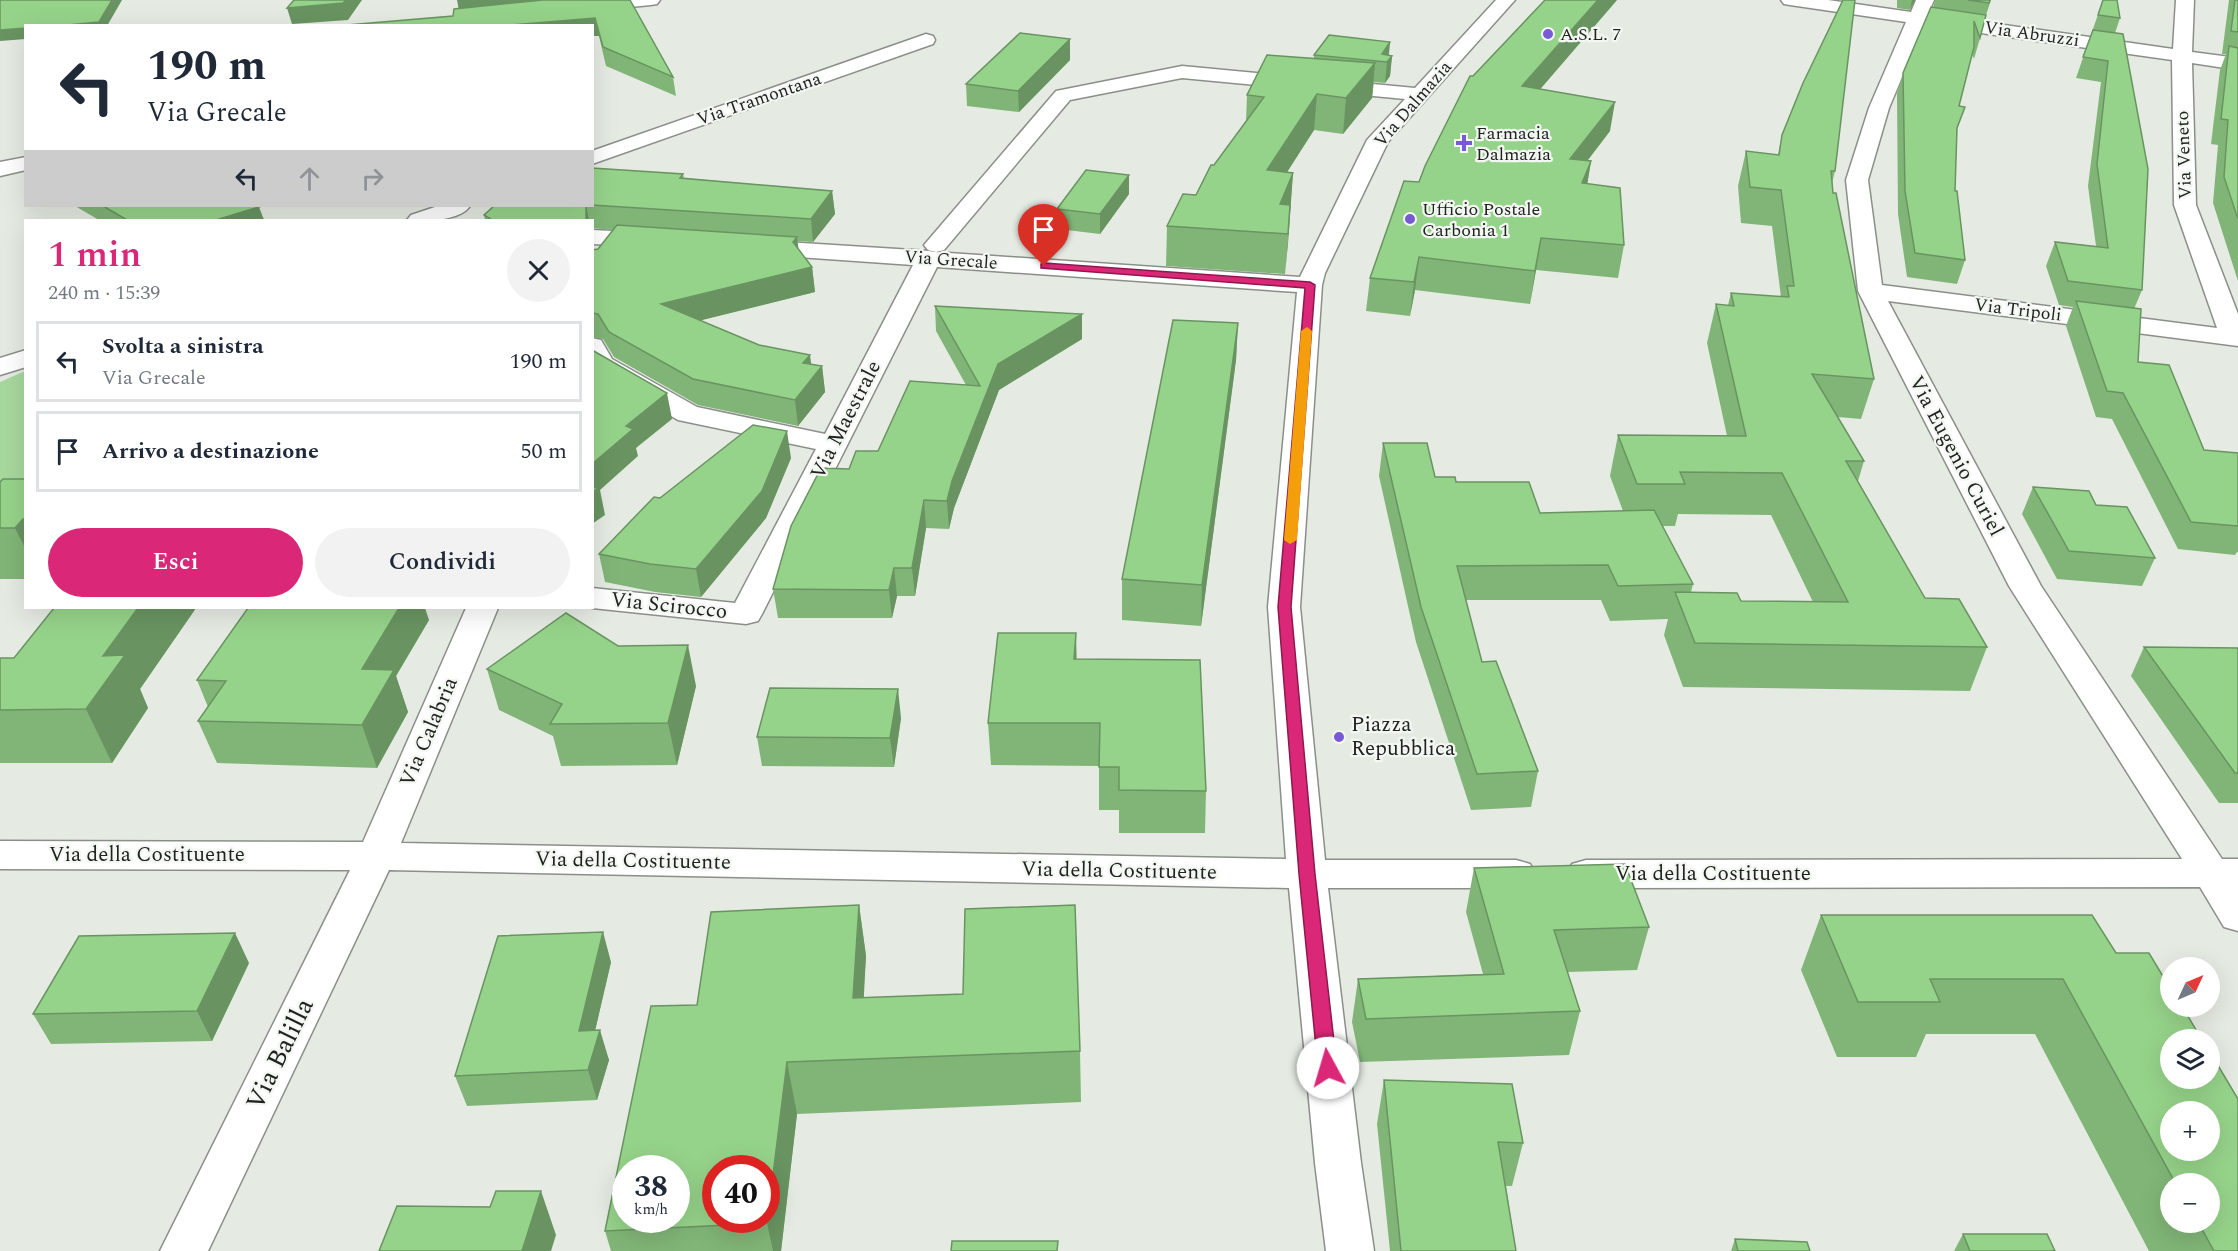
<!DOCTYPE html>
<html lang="it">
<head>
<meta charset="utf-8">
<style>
	body { margin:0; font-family:Spectral,serif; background:#f2f2f3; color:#1f2937; height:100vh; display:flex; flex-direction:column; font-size:22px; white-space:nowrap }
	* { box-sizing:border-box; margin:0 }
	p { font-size:20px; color:#747a83 }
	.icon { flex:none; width:33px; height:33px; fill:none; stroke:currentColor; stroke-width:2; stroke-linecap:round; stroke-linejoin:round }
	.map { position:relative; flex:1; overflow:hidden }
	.sheet { position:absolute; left:24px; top:219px; width:570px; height:390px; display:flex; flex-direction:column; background:#fff; border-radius:0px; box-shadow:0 6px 24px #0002 }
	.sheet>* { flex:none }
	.top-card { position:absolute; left:24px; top:24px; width:570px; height:183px; border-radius:0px; box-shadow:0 6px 24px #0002; background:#fff; color:#1f2937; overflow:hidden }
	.needle { width:39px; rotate:46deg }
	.controls { position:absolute; left:2160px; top:957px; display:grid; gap:12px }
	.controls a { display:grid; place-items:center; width:60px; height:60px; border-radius:50%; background:#fff; box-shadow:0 6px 24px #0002; font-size:30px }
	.speed { position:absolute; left:612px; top:1155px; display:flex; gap:12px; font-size:30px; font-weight:700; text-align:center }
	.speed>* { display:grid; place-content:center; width:78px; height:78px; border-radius:50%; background:#fff; box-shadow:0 6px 24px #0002; line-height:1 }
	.speed small { font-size:15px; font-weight:400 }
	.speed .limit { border:9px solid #d22; background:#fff; color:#111 }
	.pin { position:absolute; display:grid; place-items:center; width:51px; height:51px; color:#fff; margin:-62px -26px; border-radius:50% 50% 50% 0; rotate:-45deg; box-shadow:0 0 6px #0007 }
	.pin .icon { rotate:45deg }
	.me { position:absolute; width:66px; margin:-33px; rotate:354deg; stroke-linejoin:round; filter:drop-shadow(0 0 4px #0008) }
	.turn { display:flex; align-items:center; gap:21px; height:126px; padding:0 24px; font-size:27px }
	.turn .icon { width:78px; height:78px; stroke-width:2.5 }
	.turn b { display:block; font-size:42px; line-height:51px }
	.lanes { display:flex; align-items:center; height:57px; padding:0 24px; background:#0003; justify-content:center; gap:30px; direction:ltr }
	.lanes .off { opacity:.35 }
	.round { display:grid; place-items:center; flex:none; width:63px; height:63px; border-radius:32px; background:#f2f2f3 }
	.overview { display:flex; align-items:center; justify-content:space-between; height:102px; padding:0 24px }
	h1 { font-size:36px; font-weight:600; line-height:45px; color:#db2777 }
	.action { display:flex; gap:12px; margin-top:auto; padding:12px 24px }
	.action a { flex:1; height:69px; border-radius:36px; background:#db2777; color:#fff; font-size:24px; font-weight:600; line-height:69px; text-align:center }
	.action a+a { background:#f2f2f3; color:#1f2937 }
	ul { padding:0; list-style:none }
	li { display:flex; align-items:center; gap:18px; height:81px; margin:0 12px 9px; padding:0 12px; border:3px solid #e0e1e3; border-radius:0px }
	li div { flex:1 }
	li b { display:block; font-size:22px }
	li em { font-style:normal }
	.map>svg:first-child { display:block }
	.green { fill:#a7d89d }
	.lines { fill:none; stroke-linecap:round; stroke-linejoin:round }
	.minor-casing { stroke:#8a9089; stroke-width:3 }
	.minor { fill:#fff; fill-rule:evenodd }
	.wall { fill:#81b577; fill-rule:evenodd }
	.shaded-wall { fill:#699461 }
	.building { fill:#96d38a; stroke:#699461; stroke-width:1.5; fill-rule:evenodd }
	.route { fill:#db2777; stroke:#8e194d; stroke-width:1.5 }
	.slow { fill:#f59e0b }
	.poi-dot { fill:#775ad4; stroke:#f2f8f1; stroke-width:2 }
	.labels { text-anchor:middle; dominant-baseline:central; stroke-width:4.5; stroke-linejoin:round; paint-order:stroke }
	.far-poi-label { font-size:18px; fill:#212321; stroke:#f2f8f1; text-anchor:start }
	.far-street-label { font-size:18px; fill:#212321; stroke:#f2f8f1 }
	.street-label { font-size:21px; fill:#212321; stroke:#f2f8f1 }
	.poi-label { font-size:21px; fill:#212321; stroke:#f2f8f1; text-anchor:start }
	.near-street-label { font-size:26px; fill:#212321; stroke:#f2f8f1 }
</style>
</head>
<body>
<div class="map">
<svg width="2238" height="1251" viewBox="0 0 2238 1251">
	<rect width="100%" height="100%" fill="#e5ebe3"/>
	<polygon class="green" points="25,371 25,496 0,496 0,382"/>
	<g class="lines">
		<g class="minor-casing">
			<g id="minor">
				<polygon points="594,0 660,0 657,4 651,5 587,11 581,10 578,6 581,2"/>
				<polygon points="1496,0 1515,0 1388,142 1325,273 1322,285 1300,607 1325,860 1516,860 1530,864 1536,874 1530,884 1516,888 1328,888 1361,1163 1374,1251 1326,1251 1315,1163 1289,888 389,870 208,1251 160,1251 350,870 0,869 0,841 363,842 466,608 498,608 401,843 1286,859 1268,607 1297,292 937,267 762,614 758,621 746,624 592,608 592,588 735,603 816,449 678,420 592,370 592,338 601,340 612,359 697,407 825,434 913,265 755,254 747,252 743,247 747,242 755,240 929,251 934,252 1300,277 1367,140 1405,99 1182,78 1070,100 944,250 936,252 928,250 924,245 1056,91 1182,66 1415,88"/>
				<path d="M1781,0H1828L1911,12L1916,0H1934L1928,14L2173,49L2176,0H2194L2192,52L2238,58V70L2192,63L2196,205L2238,314V346L1888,301L2041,586L2222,859H2238V931L2224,927L2200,887L1586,888L1572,884L1566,874L1572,864L1586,860L2182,859L2009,586L1858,291L1846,180L1869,108L1906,22L1790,5L1784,4ZM1924,25L2172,60L2174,205L2217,328L1882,285L1868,180L1889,108Z"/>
				<polygon points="926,34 933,36 935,40 933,44 592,164 592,151"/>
				<polygon points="26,157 26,170 0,176 0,162"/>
				<path d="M438,206H470C460,221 424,222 407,220L411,215Z"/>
				<polygon points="592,230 653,233 661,235 665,240 661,245 653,247 592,244"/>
				<polygon points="26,350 26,367 0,375 0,358"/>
			</g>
		</g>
		<use href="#minor" class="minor"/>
	</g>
	<g class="wall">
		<polygon points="630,0 673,77 676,96 606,66 599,36 592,36 592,26 453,16 459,8"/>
		<polygon points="1617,0 1540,89 1610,131 1587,161 1591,161 1587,184 1624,245 1618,278 1536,270 1530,304 1415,290 1410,316 1366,311 1370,278 1473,76"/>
		<polygon points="1897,0 1915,0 1910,10 1897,8"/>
		<polygon points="1935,0 1991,0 1986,15 1980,38 1974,59 1972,54 1959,106 1957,132 1955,191 1965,260 1957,284 1907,277 1898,214 1897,94 1903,73 1933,8"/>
		<polygon points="2103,0 2120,18 2115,33 2142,290 2134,309 2138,362 2204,450 2238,453 2238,552 2237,552 2235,555 2178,549 2112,419 2096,417 2066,326 2073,307 2059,305 2046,266 2055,242 2096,246 2088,186 2101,82 2076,78"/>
		<polygon points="2229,0 2238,0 2238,281 2213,203 2218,145 2211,144 2220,70 2226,54 2222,54"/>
		<polygon points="1070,39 1070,60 1019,112 967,106 966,84"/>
		<polygon points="1390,42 1389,55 1392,56 1390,76 1385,83 1374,82 1372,98 1343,134 1314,130 1287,172 1293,173 1285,274 1166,266 1167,226 1196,195 1246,122 1247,95 1314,59 1314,55"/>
		<path d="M1782,135L1835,171L1832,183L1833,193L1874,379L1861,419L1838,417L1864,461L1858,481L1925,598L1987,647L1970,691L1683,687L1664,635L1668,619L1610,621L1601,600H1466L1482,662L1538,771L1531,807L1471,810L1416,642L1379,476L1383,443L1435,477L1456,482L1540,513L1623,511L1610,476L1618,435L1727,436L1707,343L1716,304L1728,305L1731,293L1781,297L1772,226L1741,223L1738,186L1746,151L1778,155ZM1678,514L1771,515L1813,602L1741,601L1691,592L1693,584L1662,526H1675Z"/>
		<polygon points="683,174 684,178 832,191 835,214 813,242 797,241 798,249 812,267 815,292 700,320 759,345 811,364 822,366 825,392 798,426 698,405 614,357 603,339 592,337 592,250 598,249 613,230 592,228 592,220 485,220 484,215 494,206 592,206"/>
		<polygon points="1129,175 1129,194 1100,234 1058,229 1057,209"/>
		<polygon points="75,206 256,206 264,220 99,220"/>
		<polygon points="935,306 1082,314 1082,339 999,390 954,508 949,529 926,528 915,596 897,596 892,618 778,618 773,589 849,469 878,451 966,385 936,331"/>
		<polygon points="1238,323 1236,360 1201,626 1122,620 1122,579"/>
		<polygon points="791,458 766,518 701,597 655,592 605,582 599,554 660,498"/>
		<polygon points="26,479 26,579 0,579 0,482"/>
		<polygon points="2033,487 2096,505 2155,558 2142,586 2057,579 2022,514"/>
		<polygon points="54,608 196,608 140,689 148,708 112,763 0,763 0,658 14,658"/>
		<polygon points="429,620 396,676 408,712 377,768 217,763 198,721 208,707 197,680"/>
		<polygon points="618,646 696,686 677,765 561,766 553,736 499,710 487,669"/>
		<polygon points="2144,647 2238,648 2238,803 2219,803 2131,676"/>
		<polygon points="1076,659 1206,791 1205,833 1119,833 1119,810 1099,810 1099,766 991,765 988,723"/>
		<polygon points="901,718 894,767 762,766 757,737"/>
		<polygon points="1474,868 1649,927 1637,970 1567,972 1580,1011 1569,1055 1360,1062 1352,1022 1358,979 1483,974 1466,912"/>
		<polygon points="859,905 866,956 863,998 1080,1051 1081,1102 797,1114 781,1251 611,1251 605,1231 697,1005"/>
		<path d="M1821,915H2092L2116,953H2149L2170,988V1006H2182L2202,1040H2170V1078H2210V1052L2238,1099V1251H2149L2035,1034H1926L1916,1057H1837L1801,970ZM2170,1112H2210V1150H2170ZM2170,1184H2210V1222H2170Z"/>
		<polygon points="611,962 595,1031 609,1060 597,1100 467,1106 455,1076"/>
		<polygon points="249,963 212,1041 51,1044 33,1014"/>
		<polygon points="1384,1080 1523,1143 1512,1186 1506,1186 1516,1251 1390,1251 1377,1124"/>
		<polygon points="1963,1234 2055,1251 1954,1251"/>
		<polygon points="1735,1239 1810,1251 1731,1251"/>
	</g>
	<g class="shaded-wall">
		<polygon points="112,0 122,0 107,26 57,26"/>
		<polygon points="346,0 362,0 348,20 292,24 287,8"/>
		<polygon points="457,0 571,0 459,11"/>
		<polygon points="1598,0 1617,0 1518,115 1522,86"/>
		<polygon points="1912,0 1915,0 1910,10"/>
		<polygon points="595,18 599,36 592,36 592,26 498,26"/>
		<polygon points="26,28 26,39 0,41 0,30"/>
		<polygon points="1070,39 1070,60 1019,112 1018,91"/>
		<polygon points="1390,42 1388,60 1392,56 1390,76 1385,83 1387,62 1382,54"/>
		<polygon points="1375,63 1372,98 1343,134 1346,98"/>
		<polygon points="1317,94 1314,130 1264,208 1267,170"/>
		<polygon points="1615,102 1610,131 1565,190 1570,159"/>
		<polygon points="1591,161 1586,192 1582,183"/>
		<polygon points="1293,173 1288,244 1285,274 1288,234 1280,204"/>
		<polygon points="1129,175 1129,194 1100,234 1100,214"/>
		<polygon points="832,191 835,214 813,242 811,219"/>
		<polygon points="586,206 589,220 586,220"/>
		<polygon points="259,207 264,220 216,220"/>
		<polygon points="797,237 800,261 793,242"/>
		<polygon points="1541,238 1536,270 1530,304 1535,271"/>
		<polygon points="1419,257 1415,290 1410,316 1414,282"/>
		<polygon points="812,267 815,292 666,329 661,304"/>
		<polygon points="1082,314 1082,339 999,390 954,508 949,529 947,501 952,481 998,364"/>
		<polygon points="1238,323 1236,360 1201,626 1202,585"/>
		<polygon points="810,355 813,377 822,366 825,392 798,426 795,400 803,363"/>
		<polygon points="667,393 672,419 636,448 638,456 600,490 605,515 592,524 592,464 626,426"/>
		<polygon points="787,431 791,458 766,518 701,597 696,569"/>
		<polygon points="924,500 926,528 915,596 912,568"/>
		<polygon points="23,519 26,524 26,550 15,528"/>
		<polygon points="894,568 897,596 892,618 889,590"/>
		<polygon points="138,608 196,608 140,689 148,708 112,763 86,709 103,656"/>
		<polygon points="399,608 425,608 429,620 396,676 408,712 377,768 362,725 362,669"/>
		<polygon points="1076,633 1077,674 1074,659"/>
		<polygon points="688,645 696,686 677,765 668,723"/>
		<polygon points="898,689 901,718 894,767 890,738"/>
		<polygon points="859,905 866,956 861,1050 853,998"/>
		<polygon points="603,932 611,962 588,1061 579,1031"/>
		<polygon points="235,933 249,963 212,1041 197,1011"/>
		<polygon points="600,1030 609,1060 597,1100 588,1070"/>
		<polygon points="787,1062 797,1114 781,1251 773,1251 767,1223"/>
		<polygon points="541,1191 556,1235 551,1251 522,1251"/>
	</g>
	<g class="building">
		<polygon points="0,0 112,0 99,22 57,26 26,26 26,28 0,30"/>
		<polygon points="294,0 346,0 343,3 287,8"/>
		<polygon points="543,0 630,0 673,77 603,47 595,18 498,26 335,26 453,16 454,9"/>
		<polygon points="1545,0 1598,0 1522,86 1615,102 1570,159 1591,161 1582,183 1620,188 1624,245 1541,238 1535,271 1419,257 1414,282 1370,278 1404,181 1419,182 1425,166 1470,76 1473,76"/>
		<polygon points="1843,0 1855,0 1835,171 1831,171 1833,193 1836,193 1874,379 1812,374 1864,461 1846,461 1925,598 1959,599 1987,647 1695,643 1675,592 1737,593 1741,601 1848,602 1782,473 1680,472 1685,484 1637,484 1618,435 1746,436 1716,304 1734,306 1731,293 1789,297 1787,286 1794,286 1781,190 1750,187 1746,151 1779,155 1782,135 1803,83"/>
		<polygon points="1968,0 1990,0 1989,3"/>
		<polygon points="2103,0 2117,0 2120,18 2098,15"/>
		<polygon points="2235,0 2238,0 2238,32 2231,31"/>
		<polygon points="1931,7 1986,15 1980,38 1974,21 1974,47 1959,106 1965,107 1957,128 1955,191 1957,191 1965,260 1915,253 1905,191 1903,73"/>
		<polygon points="2093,30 2123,34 2148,169 2142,290 2068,281 2055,242 2108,248 2097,164 2108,61 2083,57"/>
		<polygon points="1020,33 1070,39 1018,91 966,84"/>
		<polygon points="1329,35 1390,42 1382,54 1392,56 1387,62 1314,55"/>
		<polygon points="2229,46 2238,48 2238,219 2224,177 2228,120 2221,119"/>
		<polygon points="1267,55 1375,63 1346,98 1317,94 1267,170 1293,173 1280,204 1290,205 1288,234 1167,226 1183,194 1196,195 1211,165 1214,165 1264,97 1247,95"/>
		<polygon points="592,168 683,174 680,178 832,191 811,219 592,205"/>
		<polygon points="1086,170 1129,175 1100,214 1057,209"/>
		<polygon points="103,206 256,206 259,207 216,220 127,220"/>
		<polygon points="494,206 586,206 586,220 492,220 484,215"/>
		<polygon points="617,225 797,237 793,242 812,267 661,304 759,345 810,355 803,363 822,366 795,400 693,379 609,332 598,314 592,313 592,250 598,249"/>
		<polygon points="2076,301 2141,309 2138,362 2169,365 2204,450 2238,453 2238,526 2191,522 2123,393 2107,391"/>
		<polygon points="935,306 1082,314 998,364 952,481 947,501 924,500 912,568 894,568 889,590 773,589 791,526 821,468 849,469 856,451 878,451 910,381 980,386"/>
		<polygon points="1173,320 1238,323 1202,585 1122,579"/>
		<polygon points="592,350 667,393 626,426 633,429 592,464"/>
		<polygon points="753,425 787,431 762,491 696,569 650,564 599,554 654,497 660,498"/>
		<polygon points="1383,443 1427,443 1435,477 1455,477 1456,482 1529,482 1540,513 1654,510 1693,584 1618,586 1608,565 1457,566 1482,662 1496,661 1538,771 1477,774 1421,607"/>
		<polygon points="3,479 26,479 26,519 23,519 15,528 0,528 0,482"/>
		<polygon points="592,487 599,488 592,492"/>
		<polygon points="2033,487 2089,491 2096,505 2127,507 2155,558 2069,551"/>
		<polygon points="54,608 138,608 103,656 125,655 86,709 0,710 0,658 14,658"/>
		<polygon points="248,608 399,608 362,669 394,670 362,725 198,721 226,681 197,680"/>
		<polygon points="566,613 618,646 688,645 668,723 550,724 562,704 487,669"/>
		<polygon points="998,633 1076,633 1074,659 1200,660 1206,791 1119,790 1119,767 1099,767 1100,723 988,723"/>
		<polygon points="2144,647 2238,648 2238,773 2235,773"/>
		<polygon points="770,688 898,689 890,738 757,737"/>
		<polygon points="1625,864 1649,927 1554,930 1580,1011 1366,1019 1358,979 1504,974 1474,868"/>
		<path d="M859,905L853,998L963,994L965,909L1075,905L1080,1051L787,1062L767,1223L605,1231L651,1006L697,1005L711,912ZM626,1168H676V1220H626ZM716,1168H766V1220H716Z"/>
		<path d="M1821,915H2092L2116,953H2149L2170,988V1006H2182L2202,1040H2170V1078H2210V1052L2238,1099V1251H2214L2198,1222H2210V1184H2176L2063,979H1930L1940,1002H1858ZM2170,1112H2210V1150H2170Z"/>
		<polygon points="603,932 579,1031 600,1030 588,1070 455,1076 498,936"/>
		<polygon points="235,933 197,1011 33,1014 79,936"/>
		<polygon points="1384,1080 1512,1084 1523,1143 1498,1142 1516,1251 1401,1251"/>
		<polygon points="496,1191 541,1191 522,1251 379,1251 397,1206 490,1207"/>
		<polygon points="1963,1234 2047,1234 2055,1251 1970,1251"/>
		<polygon points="1735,1239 1807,1242 1810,1251 1738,1251"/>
		<polygon points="952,1241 1058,1241 1057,1251 951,1251"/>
	</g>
	<polygon class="route" points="1044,263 1310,282 1315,285 1291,607 1315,874 1337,1068 1334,1073 1328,1075 1321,1073 1318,1068 1299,874 1278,607 1305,288 1041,268 1041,264"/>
	<polygon class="slow" points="1307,327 1312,331 1297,540 1290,544 1284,540 1301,331"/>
	<g class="poi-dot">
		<circle cx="1548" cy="34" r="6"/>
		<path d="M1461 134h6v6h6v6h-6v6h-6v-6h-6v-6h6z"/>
		<circle cx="1410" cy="219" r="6"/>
		<circle cx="1339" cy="737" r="6"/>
	</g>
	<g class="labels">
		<g class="far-poi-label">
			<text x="1560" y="34">A.S.L. 7</text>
			<text x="1476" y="133">Farmacia<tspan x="1476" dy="21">Dalmazia</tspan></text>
			<text x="1422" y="209">Ufficio Postale<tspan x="1422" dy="21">Carbonia 1</tspan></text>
		</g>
		<g class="far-street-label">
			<text transform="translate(2032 34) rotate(8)">Via Abruzzi</text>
			<text transform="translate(759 99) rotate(-19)">Via Tramontana</text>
			<text transform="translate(1413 104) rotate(-49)">Via Dalmazia</text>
			<text transform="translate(2184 155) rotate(-92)">Via Veneto</text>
			<text transform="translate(951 260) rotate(4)">Via Grecale</text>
			<text transform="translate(2018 310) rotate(7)">Via Tripoli</text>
		</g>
		<g class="street-label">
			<text transform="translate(846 420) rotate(-63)">Via Maestrale</text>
			<text transform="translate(1956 456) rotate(62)">Via Eugenio Curiel</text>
			<text transform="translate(669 606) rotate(6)">Via Scirocco</text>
			<text transform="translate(429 732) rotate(-67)">Via Calabria</text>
			<text x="147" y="855">Via della Costituente</text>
			<text transform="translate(633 861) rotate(1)">Via della Costituente</text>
			<text transform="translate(1119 871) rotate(1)">Via della Costituente</text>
			<text x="1713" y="874">Via della Costituente</text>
		</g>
		<g class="poi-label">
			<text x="1351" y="725">Piazza<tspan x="1351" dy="24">Repubblica</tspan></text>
		</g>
		<g class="near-street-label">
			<text transform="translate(280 1054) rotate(-64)">Via Balilla</text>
		</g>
	</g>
</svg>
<div class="controls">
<a><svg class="needle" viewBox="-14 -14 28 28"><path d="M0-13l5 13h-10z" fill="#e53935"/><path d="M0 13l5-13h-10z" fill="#747a83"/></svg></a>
<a><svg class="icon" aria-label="layers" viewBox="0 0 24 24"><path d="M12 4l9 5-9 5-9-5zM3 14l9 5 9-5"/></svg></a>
<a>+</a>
<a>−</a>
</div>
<div class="speed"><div>38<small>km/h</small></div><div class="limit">40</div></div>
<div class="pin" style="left:1044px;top:266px;background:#d93025"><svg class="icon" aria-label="arrive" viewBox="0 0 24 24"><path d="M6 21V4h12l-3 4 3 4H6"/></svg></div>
<svg class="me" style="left:1328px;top:1068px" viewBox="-20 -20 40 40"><circle r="19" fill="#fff"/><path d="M0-13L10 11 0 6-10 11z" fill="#db2777"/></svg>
<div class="top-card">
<div class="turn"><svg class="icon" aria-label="left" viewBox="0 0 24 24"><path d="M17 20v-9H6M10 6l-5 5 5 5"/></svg><div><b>190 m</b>Via Grecale</div></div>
<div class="lanes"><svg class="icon" aria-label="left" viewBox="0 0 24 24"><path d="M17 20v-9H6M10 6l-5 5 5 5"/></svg><svg class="icon off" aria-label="ahead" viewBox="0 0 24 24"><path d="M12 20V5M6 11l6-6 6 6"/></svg><svg class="icon off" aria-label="right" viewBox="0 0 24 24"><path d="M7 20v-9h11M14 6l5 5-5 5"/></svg></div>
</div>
<section class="sheet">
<div class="overview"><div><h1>1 min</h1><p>240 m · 15:39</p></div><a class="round"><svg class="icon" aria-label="close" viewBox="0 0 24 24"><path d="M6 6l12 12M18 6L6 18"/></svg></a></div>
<ul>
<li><svg class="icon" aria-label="left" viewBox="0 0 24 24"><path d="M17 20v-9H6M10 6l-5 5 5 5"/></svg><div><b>Svolta a sinistra</b><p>Via Grecale</p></div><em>190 m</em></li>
<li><svg class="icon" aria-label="arrive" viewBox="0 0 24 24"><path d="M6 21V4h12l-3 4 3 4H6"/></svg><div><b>Arrivo a destinazione</b></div><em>50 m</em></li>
</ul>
<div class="action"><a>Esci</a><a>Condividi</a></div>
</section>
</div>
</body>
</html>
